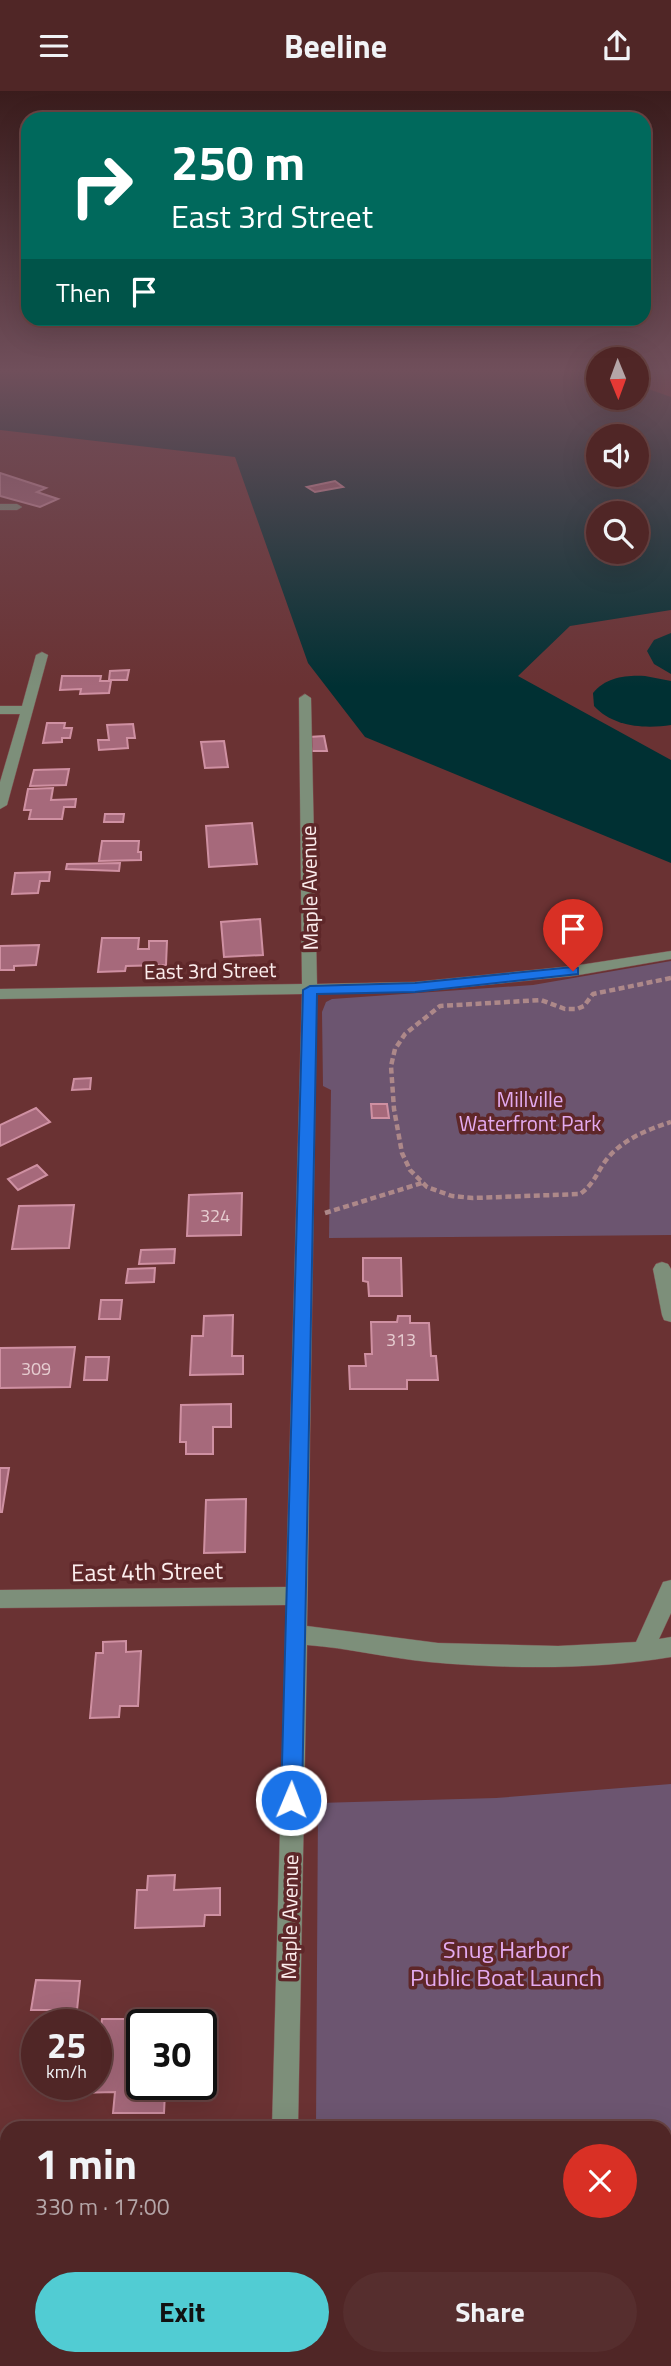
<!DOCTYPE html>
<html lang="en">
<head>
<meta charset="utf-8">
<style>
	body { margin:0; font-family:"Titillium Web",sans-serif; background:#562e2e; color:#f1f3f6; height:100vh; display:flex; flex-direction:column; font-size:26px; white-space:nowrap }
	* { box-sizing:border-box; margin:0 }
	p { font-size:23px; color:#b4a5a7 }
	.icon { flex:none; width:38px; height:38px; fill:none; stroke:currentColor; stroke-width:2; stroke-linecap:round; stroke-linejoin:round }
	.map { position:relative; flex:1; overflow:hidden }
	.sheet { position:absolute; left:0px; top:2030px; width:672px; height:245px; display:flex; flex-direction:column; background:#502626; border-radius:21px 21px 0 0; box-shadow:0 7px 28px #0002,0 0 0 2px #674343 }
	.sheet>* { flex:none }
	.top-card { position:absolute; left:21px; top:21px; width:630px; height:214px; border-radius:21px; box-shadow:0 7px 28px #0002,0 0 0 2px #674343; background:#00695c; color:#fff; overflow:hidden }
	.needle { width:46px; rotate:179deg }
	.buttons { position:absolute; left:586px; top:256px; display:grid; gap:14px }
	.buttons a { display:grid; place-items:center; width:63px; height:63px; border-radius:50%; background:#502626; box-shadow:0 7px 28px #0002,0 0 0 2px #674343; font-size:35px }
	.speed { position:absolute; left:21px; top:1918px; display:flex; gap:14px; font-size:35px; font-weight:700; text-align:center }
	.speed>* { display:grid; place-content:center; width:91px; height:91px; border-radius:50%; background:#502626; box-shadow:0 7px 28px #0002,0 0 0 2px #674343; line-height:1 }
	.speed small { font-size:18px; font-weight:400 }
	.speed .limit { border:4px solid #111; border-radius:10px; background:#fff; color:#111 }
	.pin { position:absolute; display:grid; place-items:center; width:60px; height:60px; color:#fff; margin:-72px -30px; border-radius:50% 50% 50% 0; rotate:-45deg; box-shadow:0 0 7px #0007 }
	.pin .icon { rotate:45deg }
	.me { position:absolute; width:77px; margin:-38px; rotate:1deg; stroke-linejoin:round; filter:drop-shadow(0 0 5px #0008) }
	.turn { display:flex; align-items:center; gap:24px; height:147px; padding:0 35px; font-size:32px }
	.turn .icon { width:91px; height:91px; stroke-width:2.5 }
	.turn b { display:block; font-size:49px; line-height:60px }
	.then { display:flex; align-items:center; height:66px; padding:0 35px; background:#0003; gap:14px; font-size:26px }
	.round { display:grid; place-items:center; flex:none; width:74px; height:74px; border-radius:37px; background:#562e2e }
	.head { display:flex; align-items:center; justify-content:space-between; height:119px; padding:0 35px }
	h1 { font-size:42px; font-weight:700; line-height:52px }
	.primary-button { display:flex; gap:14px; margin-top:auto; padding:14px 35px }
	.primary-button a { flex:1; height:80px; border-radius:42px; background:#51ccd3; color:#111; font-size:28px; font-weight:700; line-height:80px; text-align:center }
	.primary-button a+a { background:#562e2e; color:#f1f3f6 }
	header { display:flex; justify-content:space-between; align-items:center; height:91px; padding:0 35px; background:#502626; font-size:32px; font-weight:700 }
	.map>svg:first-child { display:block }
	.green { fill:#6c5570 }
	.water { fill:#003033; fill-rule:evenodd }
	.building { fill:#a6697b; stroke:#cf90a2; stroke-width:2 }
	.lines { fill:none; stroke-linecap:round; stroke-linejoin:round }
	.minor-casing { stroke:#815051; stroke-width:1 }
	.path-far1 { stroke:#ad8889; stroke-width:4.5; stroke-dasharray:6 3.5; stroke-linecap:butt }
	.path { stroke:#ad8889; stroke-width:6; stroke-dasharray:10 5; stroke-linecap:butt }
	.minor { fill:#7d8f7a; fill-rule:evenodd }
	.route { fill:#1a73e8; stroke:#114b97; stroke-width:2 }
	.labels { text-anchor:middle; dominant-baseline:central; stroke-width:7; stroke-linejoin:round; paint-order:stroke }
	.number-label { font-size:18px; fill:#e6ccd0 }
	.street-label { font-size:21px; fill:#fceded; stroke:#5e2729 }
	.park-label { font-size:21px; fill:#e3aaef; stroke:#5e2729 }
	.near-street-label { font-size:24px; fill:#fceded; stroke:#5e2729 }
	.near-park-label { font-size:24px; fill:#e3aaef; stroke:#5e2729 }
</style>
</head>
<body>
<header><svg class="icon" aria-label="menu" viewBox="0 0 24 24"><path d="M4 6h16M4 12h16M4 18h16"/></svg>Beeline<svg class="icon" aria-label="share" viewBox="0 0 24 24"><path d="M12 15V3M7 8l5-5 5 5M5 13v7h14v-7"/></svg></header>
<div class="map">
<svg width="671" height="2275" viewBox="0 0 671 2275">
	<rect width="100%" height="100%" fill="#6a3233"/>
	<g class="green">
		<polygon points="671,870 671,1144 329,1147 331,999 323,995 322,921 326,911 332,908 533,894"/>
		<polygon points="671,1693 671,2275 316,2275 316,2268 665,2268 665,2037 316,2037 318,1712 496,1707"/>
	</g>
	<g class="water">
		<path d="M0,278H592L598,280V306H637V294L671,306V519L570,535L518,585L671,669V772L365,646L308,572L235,366L0,339ZM598,345H637V383H598ZM598,422H637V460H598Z"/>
		<polygon points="671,542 671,583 654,573 647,560 654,549"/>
		<path d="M645,585L671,590V634C645,638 613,636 594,615L593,602C606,586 626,584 645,585Z"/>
	</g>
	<g class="building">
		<polygon points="0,382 46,397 37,401 58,408 40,416 0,405"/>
		<polygon points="335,390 343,396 315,401 307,396"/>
		<polygon points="129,579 127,589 109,589 110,580"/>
		<polygon points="62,585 101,585 100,590 111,590 109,602 80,603 81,598 60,599"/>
		<polygon points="47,632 65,632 64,637 72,637 70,647 62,647 62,651 43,652"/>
		<polygon points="133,633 135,647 127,647 128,657 99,659 98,649 109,649 107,634"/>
		<polygon points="324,645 327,660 312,660 309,646"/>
		<polygon points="224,650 228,676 205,677 201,651"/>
		<polygon points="69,678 66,694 30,695 34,679"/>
		<polygon points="53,697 51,709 76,708 75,716 64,716 62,728 29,728 31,719 24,719 28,698"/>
		<polygon points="105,723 124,723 123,731 104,731"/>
		<polygon points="252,732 257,773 209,776 206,735"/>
		<polygon points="102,750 139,750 138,761 141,761 141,769 99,770"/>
		<polygon points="120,772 119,780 66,778 67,773"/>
		<polygon points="50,781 49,790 40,790 38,802 12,803 15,782"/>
		<polygon points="260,828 263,864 224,866 221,831"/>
		<polygon points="102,847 139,847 138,858 149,858 149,850 167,850 166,874 126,875 125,880 98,881"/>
		<polygon points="39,854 36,874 14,875 14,879 0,879 0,855"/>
		<polygon points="91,987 90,998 72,999 74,988"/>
		<polygon points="371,1013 387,1013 389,1027 372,1027"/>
		<polygon points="36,1017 50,1031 0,1055 0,1034"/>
		<polygon points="37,1074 47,1084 18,1099 8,1088"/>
		<polygon points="242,1102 241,1144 187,1145 189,1104"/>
		<polygon points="74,1114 69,1157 12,1158 19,1115"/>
		<polygon points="175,1158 174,1172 139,1173 141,1159"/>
		<polygon points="363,1167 401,1167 402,1205 369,1205 368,1191 363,1190"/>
		<polygon points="155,1177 154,1191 126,1192 128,1178"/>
		<polygon points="101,1209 122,1209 120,1228 99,1228"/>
		<polygon points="233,1224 232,1265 243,1265 243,1283 190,1284 192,1245 203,1245 204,1225"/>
		<polygon points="398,1225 410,1225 410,1232 429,1232 431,1265 436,1265 438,1289 407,1289 407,1298 350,1298 349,1275 366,1275 365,1263 372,1263 371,1231 397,1231"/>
		<polygon points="75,1256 70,1296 0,1297 0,1257"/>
		<polygon points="86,1266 109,1266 107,1289 84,1289"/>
		<polygon points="231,1313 231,1336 213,1336 213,1363 186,1363 186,1351 180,1351 181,1314"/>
		<polygon points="0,1377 9,1377 2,1421 0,1421"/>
		<polygon points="246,1408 245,1461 204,1462 206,1409"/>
		<polygon points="126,1550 126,1561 141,1560 138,1615 120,1615 119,1626 90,1627 96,1562 103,1562 103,1551"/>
		<polygon points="175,1784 174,1799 220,1797 220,1824 205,1824 204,1835 135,1837 137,1799 147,1799 148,1785"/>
		<polygon points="36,1889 80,1890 77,1919 31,1919"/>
		<polygon points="102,1928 137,1928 135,1952 142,1952 142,1993 190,1993 189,2000 165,2001 164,2022 113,2022 115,2001 76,2002 76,1993 96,1993 96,1952 99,1952"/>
		<polygon points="201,1951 206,1951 204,1989 201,1989"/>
	</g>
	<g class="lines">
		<g class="minor-casing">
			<g id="minor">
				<polygon points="0,413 17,413 22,416 17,419 0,419"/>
				<polygon points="42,561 48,564 7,714 0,718 0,691 20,623 0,623 0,615 22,615 36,564"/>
				<path d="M305,603L311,607L317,893L415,891L573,875L671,860V868L573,885L415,901L317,902L307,1535L438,1552L558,1555L636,1551L663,1491L671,1489V1522L659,1548L671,1546V1566C595,1579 507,1578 429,1571C388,1567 348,1557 307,1554L298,2037H272L286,1514L0,1517V1499L286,1496L302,903L0,908V898L302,893L299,607Z"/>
				<polygon points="662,1171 668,1173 671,1178 671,1231 664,1229 662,1224 653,1178 656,1173"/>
				<polygon points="0,2241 7,2241 7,2268 13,2268 0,2271"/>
				<rect x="266" y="2268" width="30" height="7"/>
			</g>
		</g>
		<g class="path-far1">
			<path d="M671,887L593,903L584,915L577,918H565L541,909L440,915L405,943L395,958L391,975L394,1018L402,1062L410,1079L427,1096L452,1105L473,1107L580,1103C592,1095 596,1084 604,1072C619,1050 646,1039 671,1031"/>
			<polyline points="325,1122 422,1092"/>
		</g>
		<polyline class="path" points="593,2268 600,2275"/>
		<use href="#minor" class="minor"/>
	</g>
	<linearGradient id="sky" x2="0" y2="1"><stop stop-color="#3a1c1c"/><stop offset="0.47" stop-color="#704f5b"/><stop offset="1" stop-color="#704f5b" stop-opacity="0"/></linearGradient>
	<rect width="671" height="596" fill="url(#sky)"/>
	<polygon class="route" points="573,876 578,877 578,883 415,901 317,903 302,1709 299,1716 291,1719 284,1716 281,1709 303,899 310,895 415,892"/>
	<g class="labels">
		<g class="number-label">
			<text x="215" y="1124">324</text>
			<text x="401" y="1248">313</text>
			<text x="36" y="1277">309</text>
		</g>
		<g class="street-label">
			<text transform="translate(309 797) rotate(-91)">Maple Avenue</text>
			<text transform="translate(210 879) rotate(-1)">East 3rd Street</text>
			<text transform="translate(289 1826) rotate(-89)">Maple Avenue</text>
		</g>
		<g class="park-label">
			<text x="530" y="1008">Millville<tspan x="530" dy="24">Waterfront Park</tspan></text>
		</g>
		<g class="near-street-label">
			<text transform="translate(147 1480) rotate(-1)">East 4th Street</text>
		</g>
		<g class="near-park-label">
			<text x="506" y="1858">Snug Harbor<tspan x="506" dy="28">Public Boat Launch</tspan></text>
		</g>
	</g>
</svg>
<div class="buttons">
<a><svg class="needle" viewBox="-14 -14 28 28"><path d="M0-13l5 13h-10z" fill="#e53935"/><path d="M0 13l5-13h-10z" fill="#b4a5a7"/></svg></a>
<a><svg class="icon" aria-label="sound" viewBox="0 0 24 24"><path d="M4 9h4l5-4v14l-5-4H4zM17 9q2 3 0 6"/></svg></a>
<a><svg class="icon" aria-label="search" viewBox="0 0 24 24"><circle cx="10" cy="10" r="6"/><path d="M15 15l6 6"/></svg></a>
</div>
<div class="speed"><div>25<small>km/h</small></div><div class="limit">30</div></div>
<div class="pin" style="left:573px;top:880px;background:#d93025"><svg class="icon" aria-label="arrive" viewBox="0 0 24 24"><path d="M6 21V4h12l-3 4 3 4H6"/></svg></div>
<svg class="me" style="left:291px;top:1709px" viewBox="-20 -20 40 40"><circle r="17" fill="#1a73e8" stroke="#fff" stroke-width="3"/><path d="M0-11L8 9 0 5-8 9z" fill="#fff"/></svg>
<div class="top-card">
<div class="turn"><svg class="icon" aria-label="right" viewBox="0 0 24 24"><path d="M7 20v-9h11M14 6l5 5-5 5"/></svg><div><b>250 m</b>East 3rd Street</div></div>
<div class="then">Then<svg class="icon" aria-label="arrive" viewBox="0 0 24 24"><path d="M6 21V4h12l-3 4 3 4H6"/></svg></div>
</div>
<section class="sheet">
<div class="head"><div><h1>1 min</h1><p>330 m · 17:00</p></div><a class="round" style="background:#d93025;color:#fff"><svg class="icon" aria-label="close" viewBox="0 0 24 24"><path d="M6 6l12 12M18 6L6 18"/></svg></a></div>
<div class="primary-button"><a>Exit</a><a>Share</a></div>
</section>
</div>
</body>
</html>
